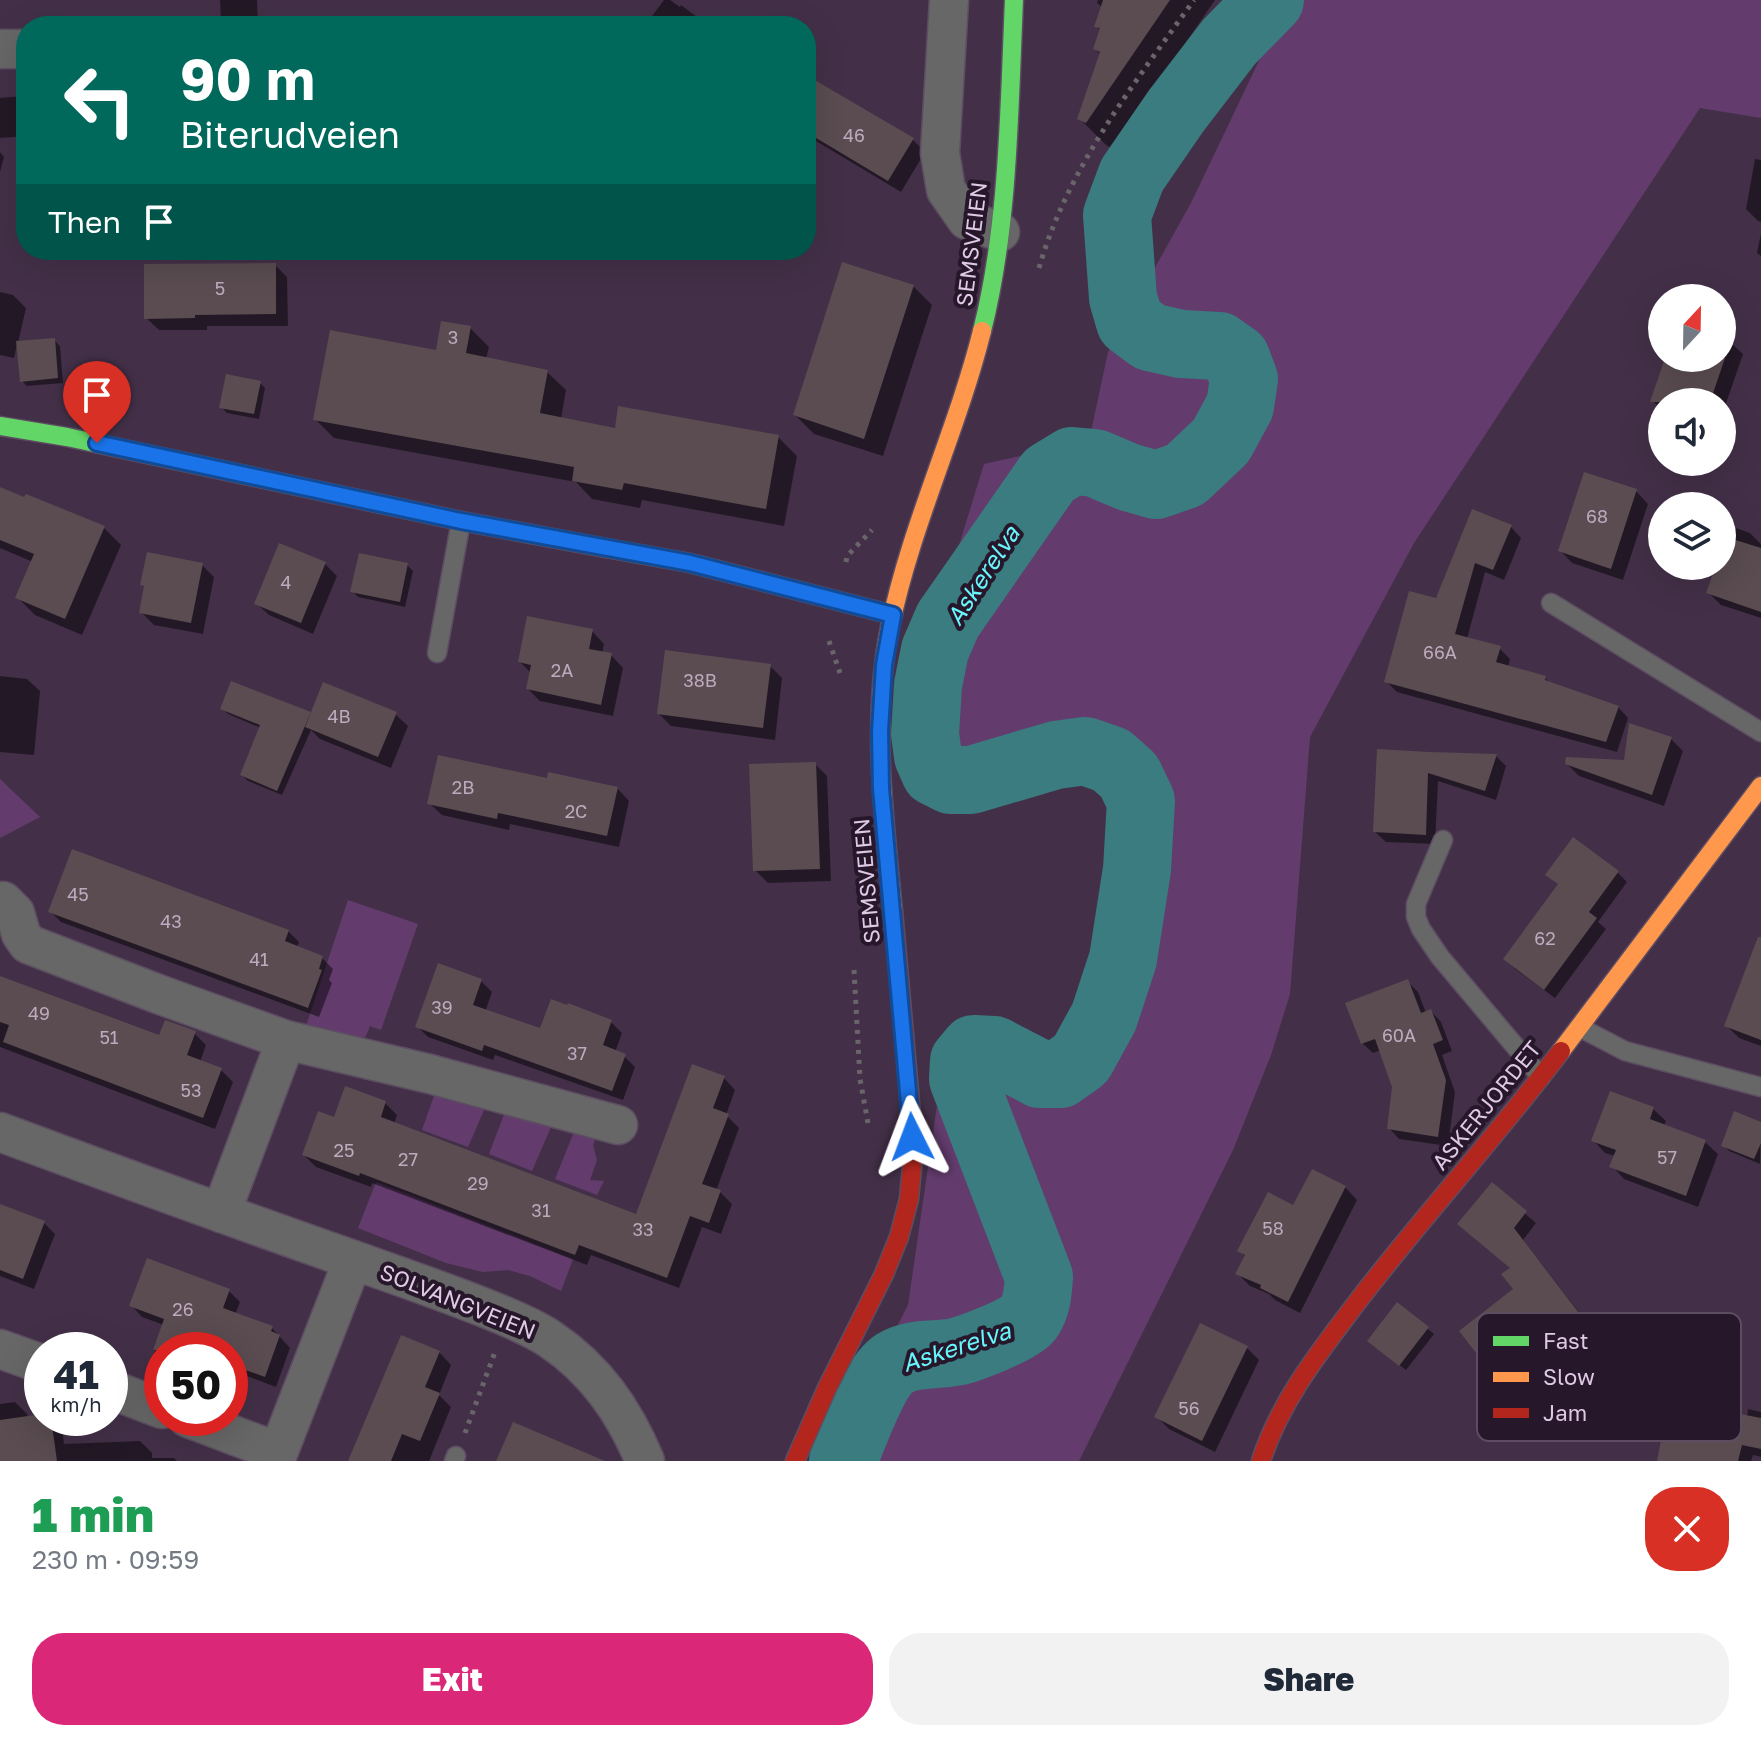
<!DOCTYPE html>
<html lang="en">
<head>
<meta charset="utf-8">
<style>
	body { margin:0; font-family:"Golos Text",sans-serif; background:#f2f2f3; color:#1f2937; height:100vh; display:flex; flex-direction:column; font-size:30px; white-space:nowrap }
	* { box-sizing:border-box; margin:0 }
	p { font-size:26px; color:#747a83 }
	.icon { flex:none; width:44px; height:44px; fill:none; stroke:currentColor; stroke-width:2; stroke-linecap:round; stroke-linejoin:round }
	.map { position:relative; height:1461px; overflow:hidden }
	.drawer { display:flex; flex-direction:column; background:#fff; flex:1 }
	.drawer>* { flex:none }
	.top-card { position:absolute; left:16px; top:16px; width:800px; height:244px; border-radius:32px; box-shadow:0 8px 32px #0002; background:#00695c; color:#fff; overflow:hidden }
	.needle { width:52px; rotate:22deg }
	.controls { position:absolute; left:1648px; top:284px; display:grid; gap:16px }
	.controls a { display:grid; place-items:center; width:88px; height:88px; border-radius:50%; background:#fff; box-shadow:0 8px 32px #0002; font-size:40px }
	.speed { position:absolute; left:24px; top:1332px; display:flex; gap:16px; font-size:40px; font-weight:700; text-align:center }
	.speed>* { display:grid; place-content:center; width:104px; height:104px; border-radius:50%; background:#fff; box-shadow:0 8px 32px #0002; line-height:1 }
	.speed small { font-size:20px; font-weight:400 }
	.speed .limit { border:12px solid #d22; background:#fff; color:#111 }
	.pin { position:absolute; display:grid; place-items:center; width:68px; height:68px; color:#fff; margin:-82px -34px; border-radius:50% 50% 50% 0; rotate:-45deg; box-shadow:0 0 8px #0007 }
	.pin .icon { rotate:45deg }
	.me { position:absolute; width:88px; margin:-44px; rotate:357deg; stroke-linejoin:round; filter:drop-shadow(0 0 6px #0008) }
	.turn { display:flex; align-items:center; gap:28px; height:168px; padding:0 32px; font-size:36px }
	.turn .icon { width:104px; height:104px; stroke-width:2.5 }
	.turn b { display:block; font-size:56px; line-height:68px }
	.then { display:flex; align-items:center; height:76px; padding:0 32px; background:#0003; gap:16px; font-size:30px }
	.round { display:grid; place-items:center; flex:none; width:84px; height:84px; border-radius:32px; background:#f2f2f3 }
	.overview { display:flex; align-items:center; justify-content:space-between; height:136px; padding:0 32px }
	h1 { font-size:48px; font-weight:800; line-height:60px; color:#1e9e55 }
	.action { display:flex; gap:16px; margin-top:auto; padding:16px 32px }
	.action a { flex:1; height:92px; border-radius:32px; background:#db2777; color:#fff; font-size:32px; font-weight:800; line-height:92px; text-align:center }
	.action a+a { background:#f2f2f3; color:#1f2937 }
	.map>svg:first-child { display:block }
	.green { fill:#633c6d }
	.shadow { fill:#0007 }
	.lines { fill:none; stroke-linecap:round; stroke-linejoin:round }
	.river { stroke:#3a7c80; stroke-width:68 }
	.building { fill:#5a4c50 }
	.lane-casing { stroke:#5d4d62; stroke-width:21 }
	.street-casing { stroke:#5d4d62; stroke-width:41 }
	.fast-casing { stroke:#5d4d62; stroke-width:21 }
	.slow-casing { stroke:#5d4d62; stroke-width:21 }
	.jam-casing { stroke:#5d4d62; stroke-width:21 }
	.path { stroke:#6a656b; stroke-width:5; stroke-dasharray:4 6; stroke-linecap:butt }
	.lane { stroke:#666766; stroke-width:18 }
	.street { stroke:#666766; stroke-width:38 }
	.fast { stroke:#63d668; stroke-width:18 }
	.slow { stroke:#ff974d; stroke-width:18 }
	.jam { stroke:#b3261e; stroke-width:18 }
	.route-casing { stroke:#114b97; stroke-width:20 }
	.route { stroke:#1a73e8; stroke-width:14 }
	.labels { text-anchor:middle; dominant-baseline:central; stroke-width:8; stroke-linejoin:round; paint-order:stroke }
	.number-label { font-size:18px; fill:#beaabf }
	.street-label { font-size:22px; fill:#dfc9e4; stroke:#27172b }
	.water-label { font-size:24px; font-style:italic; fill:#68f5fb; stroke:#27172b }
	.key { fill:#27172b; stroke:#5e4c62; stroke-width:2 }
	.key-label { font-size:22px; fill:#dfc9e4 }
</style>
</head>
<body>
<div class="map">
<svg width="1761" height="1461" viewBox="0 0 1761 1461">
	<rect width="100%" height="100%" fill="#433048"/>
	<g class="green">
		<polygon points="1288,0 1761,0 1761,118 1700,108 1414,543 1310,737 1290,994 1271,1055 1233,1150 1079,1461 829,1461 908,1305 943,1064 974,1049 994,1050 1040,1074 1060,1074 1081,1059 1104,1017 1123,959 1137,869 1141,801 1129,776 1111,760 1085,751 1056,755 971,780 951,780 935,772 936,620 984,464 1089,441 1108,352 1191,203"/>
		<polygon points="0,779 40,817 0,838"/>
		<polygon points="348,900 418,924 381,1030 370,1026 366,1036 360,1040 306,1026"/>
		<polygon points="435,1093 488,1101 468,1147 422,1130"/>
		<polygon points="505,1112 554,1120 532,1171 489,1154"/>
		<polygon points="578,1122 589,1129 595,1140 593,1145 597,1160 590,1180 604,1181 597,1195 555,1179"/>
		<polygon points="376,1182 573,1259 561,1291 530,1276 508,1270 483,1272 446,1263 358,1228"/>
	</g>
	<g class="shadow">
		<polygon points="220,0 257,0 258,25 226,26 221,20"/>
		<polygon points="664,0 670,0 680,7 681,5 709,26 661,26 652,16"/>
		<polygon points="1098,0 1215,0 1113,149 1106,145 1079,118 1101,55 1095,49 1102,31 1097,26 1103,8 1097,3"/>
		<polygon points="23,96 26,97 26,136 0,138 0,98"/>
		<polygon points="806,96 913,140 925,152 901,192 806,135"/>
		<polygon points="0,152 4,157 0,172"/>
		<polygon points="1755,159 1761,160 1761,222 1758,221 1746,209"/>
		<polygon points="1761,233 1761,256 1757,253"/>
		<polygon points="275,265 287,277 288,326 207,326 207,330 159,330 146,318"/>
		<polygon points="913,286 932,305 883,456 814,434 795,415"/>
		<polygon points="0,292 13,295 26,308 18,343 54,340 60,346 63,383 27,386 22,381 17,344 14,358 0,355"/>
		<polygon points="470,328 489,347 486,359 547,372 566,390 561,419 616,430 778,437 797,456 784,526 642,500 640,508 592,499 576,482 334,438 315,419 438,353"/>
		<polygon points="1722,339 1730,342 1743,354 1722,415 1722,402 1662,402 1662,410 1653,401 1667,358 1722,358"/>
		<polygon points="260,383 265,388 259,419 227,413 221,407"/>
		<polygon points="0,489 104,528 121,545 82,635 35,615 18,598 33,562 0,548"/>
		<polygon points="1636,491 1648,504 1623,580 1572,563 1560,550"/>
		<polygon points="1722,523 1750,533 1761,544 1761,618 1721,605 1709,593 1718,566 1722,566"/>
		<polygon points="1511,527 1521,538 1504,580 1485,572 1467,639 1499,648 1510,659 1508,668 1545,678 1551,684 1618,707 1628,718 1617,752 1397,692 1386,681 1437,601"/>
		<polygon points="325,564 337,576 313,634 269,615 256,603"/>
		<polygon points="202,565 214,577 203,634 154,625 141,612"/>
		<polygon points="407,565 413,571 405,607 358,597 352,591"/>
		<polygon points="592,631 604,644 602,654 611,655 623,668 613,716 540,701 528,689 531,673 520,662"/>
		<polygon points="770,666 782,678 775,740 671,726 659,714"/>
		<polygon points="0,676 27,679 40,691 34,755 0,752"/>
		<polygon points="222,708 309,714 312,716 395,714 408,726 391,768 320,739 311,730 282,795 248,781 242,775 261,728 228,714"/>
		<polygon points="1671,739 1683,751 1664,806 1579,776 1567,764 1625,762"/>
		<polygon points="1379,751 1496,756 1506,766 1496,800 1438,781 1435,844 1386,842 1375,832"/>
		<polygon points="815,764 827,776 831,881 768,883 755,870"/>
		<polygon points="548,781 617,788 629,801 619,847 510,824 509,830 442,815 429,803"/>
		<polygon points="1617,872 1627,882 1598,922 1606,929 1555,998 1515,969 1506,959 1560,886 1548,874"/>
		<polygon points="50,911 288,931 299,942 297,948 322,958 333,969 329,980 332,983 319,1017 61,922"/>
		<polygon points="1761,965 1761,1046 1739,1038 1727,1026"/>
		<polygon points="0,978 160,1038 194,1033 206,1045 200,1062 221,1070 233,1082 215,1129 0,1047"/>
		<polygon points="481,981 492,992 485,1012 541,1030 611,1022 622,1033 615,1052 624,1056 635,1067 623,1100 495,1055 493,1060 428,1037 417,1026"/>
		<polygon points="1408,982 1418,992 1426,1013 1431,1011 1441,1022 1452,1051 1442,1055 1455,1092 1448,1146 1399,1139 1389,1128 1394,1087 1381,1050 1373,1053 1362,1043"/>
		<polygon points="724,1078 735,1090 726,1115 739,1128 716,1191 720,1192 732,1204 721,1234 702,1227 679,1288 591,1255 587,1265 372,1183 371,1187 316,1167 304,1155 385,1103 397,1115 394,1124 637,1216"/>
		<polygon points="1611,1093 1653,1109 1666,1121 1664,1126 1705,1142 1718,1154 1698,1207 1624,1179 1612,1166 1615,1156 1605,1153 1593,1140"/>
		<polygon points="1761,1124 1760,1164 1729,1151 1723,1145"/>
		<polygon points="1492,1185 1536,1223 1523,1240 1588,1324 1544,1359 1535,1350 1506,1372 1496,1372 1485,1361 1516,1289"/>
		<polygon points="1345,1187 1357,1200 1300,1313 1275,1300 1269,1294 1250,1286 1238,1274 1246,1257 1240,1251 1294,1208"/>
		<polygon points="0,1206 44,1223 55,1234 34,1289 0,1276"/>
		<polygon points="229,1291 240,1302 235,1315 272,1328 290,1348 276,1387 230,1370 230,1350 162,1350 162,1369 152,1359 164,1325 142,1317 132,1306"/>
		<polygon points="1397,1305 1434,1334 1406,1370 1375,1346"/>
		<polygon points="1247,1348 1259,1360 1215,1452 1169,1429 1157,1417"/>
		<polygon points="439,1352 451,1365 439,1395 451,1407 429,1461 350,1461"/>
		<polygon points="15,1402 27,1414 28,1418 42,1416 42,1418 52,1418 62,1427 64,1444 140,1441 152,1453 152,1458 174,1458 177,1461 0,1461 0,1404"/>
		<polygon points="1748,1409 1761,1412 1761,1457 1753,1455 1751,1461 1659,1461 1734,1429 1747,1417"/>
	</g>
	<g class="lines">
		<path class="river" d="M843,1461C854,1436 873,1377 895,1363C913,1352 935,1356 955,1352C970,1349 1021,1329 1028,1319C1037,1307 1038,1292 1039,1277L963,1079L964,1061L974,1049L994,1050L1040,1074H1060L1081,1059L1104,1017L1123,959L1137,869L1141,801L1129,776L1111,760L1085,751L1056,755L971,780H951L935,772L928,756L925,734L928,685L935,650L948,620L1049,475L1072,461L1095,463L1128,477L1156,485L1185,475L1221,441L1240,406L1244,379L1236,358L1219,346L1181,344L1150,337L1130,322L1123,298L1117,215L1132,175L1176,111L1229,42L1270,0"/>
	</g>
	<g class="building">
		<polygon points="1103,0 1170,0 1086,123 1077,119 1100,52 1093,49 1100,28 1094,27"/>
		<polygon points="806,75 914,138 888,181 806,132"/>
		<polygon points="842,262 914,285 864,439 793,415"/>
		<polygon points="276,263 276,314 195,315 195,318 144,319 144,264"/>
		<polygon points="441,321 471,326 466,353 548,370 540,413 615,428 618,406 779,435 766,509 624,483 622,490 572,481 574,467 313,420 330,330 436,350"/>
		<polygon points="55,338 58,378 20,382 16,341"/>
		<polygon points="1665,358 1725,358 1710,402 1650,402"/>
		<polygon points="226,374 261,381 254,414 219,408"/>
		<polygon points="1584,472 1637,489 1611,569 1558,551"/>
		<polygon points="0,487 24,497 26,494 105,526 65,619 15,598 34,554 0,540"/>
		<polygon points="1472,509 1512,525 1493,570 1475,563 1455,634 1501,646 1496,662 1546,676 1545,680 1619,706 1606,742 1384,682 1409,591 1436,598"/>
		<polygon points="1726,537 1761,548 1761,612 1706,593 1716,566 1722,566 1722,548"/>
		<polygon points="279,543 326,562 301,623 254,604"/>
		<polygon points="147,552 203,563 191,623 139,613 144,586 140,585"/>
		<polygon points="359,553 408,563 400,602 350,592"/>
		<polygon points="527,616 593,629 589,649 612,653 601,705 526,689 531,665 518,662"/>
		<polygon points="665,650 771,664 763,728 657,714"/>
		<polygon points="231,681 311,712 277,791 240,775 260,725 220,709"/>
		<polygon points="323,682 397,712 378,757 305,727"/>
		<polygon points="1629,723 1672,737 1652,795 1565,764 1566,757 1624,760"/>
		<polygon points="1377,749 1429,752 1497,754 1485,791 1428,773 1426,835 1373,832"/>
		<polygon points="438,755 547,778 548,772 618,787 607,836 498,813 497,819 427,804"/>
		<polygon points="816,762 820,869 753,871 749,764"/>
		<polygon points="1573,837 1619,871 1589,912 1597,918 1544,990 1503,959 1558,884 1545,875"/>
		<polygon points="72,849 289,930 285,941 323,956 319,969 322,970 308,1008 48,912"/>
		<polygon points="1758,937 1761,937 1761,1040 1724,1026"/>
		<polygon points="438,963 482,979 473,1005 540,1028 551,999 567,1005 568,1003 612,1020 603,1045 626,1054 612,1091 484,1045 482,1051 415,1027"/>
		<polygon points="0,976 159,1035 165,1020 196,1031 187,1055 222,1068 203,1118 3,1042 9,1025 0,1022"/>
		<polygon points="1408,979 1421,1013 1431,1009 1443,1040 1433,1044 1446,1080 1438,1137 1387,1129 1392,1087 1375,1039 1361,1044 1345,1003"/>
		<polygon points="692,1064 725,1076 713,1108 729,1114 702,1184 721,1190 709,1223 690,1216 667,1278 579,1245 575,1255 360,1173 359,1176 302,1155 318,1111 334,1117 345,1086 386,1101 381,1117 636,1214"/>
		<polygon points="1610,1091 1654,1107 1650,1119 1706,1140 1686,1196 1609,1167 1616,1150 1591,1141"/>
		<polygon points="1734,1111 1761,1122 1761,1143 1754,1159 1721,1146"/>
		<polygon points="1312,1169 1346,1186 1288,1302 1260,1288 1261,1285 1235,1274 1245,1255 1237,1251 1268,1192 1293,1205"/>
		<polygon points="1492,1182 1527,1211 1514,1228 1579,1313 1532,1350 1524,1340 1488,1368 1459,1331 1513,1289 1501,1274 1510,1268 1457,1224"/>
		<polygon points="0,1204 45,1221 23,1279 0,1270"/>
		<polygon points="147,1258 230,1289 223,1308 273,1326 271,1331 280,1335 265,1377 231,1365 236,1350 153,1350 164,1319 129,1306"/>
		<polygon points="1397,1302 1429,1327 1399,1366 1367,1341"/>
		<polygon points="1200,1323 1248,1346 1202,1441 1154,1417"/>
		<polygon points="401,1335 440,1351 425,1387 440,1393 420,1441 402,1434 391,1461 348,1461"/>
		<polygon points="1735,1413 1761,1418 1761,1449 1742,1445 1738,1461 1657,1461 1666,1414 1732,1427"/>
		<polygon points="42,1414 42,1418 51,1418 57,1461 0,1461 0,1420"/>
		<polygon points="513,1422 605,1461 496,1461"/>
	</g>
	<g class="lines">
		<g class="lane-casing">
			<g id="lane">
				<polyline points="1551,603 1761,732"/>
				<polyline points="437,653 461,521"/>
				<polyline points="1443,840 1416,904 1416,917 1421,929 1440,957 1541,1077"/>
				<polyline points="1579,1027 1625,1051 1761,1087"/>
				<polyline points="454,1461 456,1456"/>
			</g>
		</g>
		<g class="street-casing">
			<g id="street">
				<polyline points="949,0 940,153 946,190 967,220 1000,232"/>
				<polyline points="0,49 26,49"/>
				<polyline points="3,901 15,913 21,934 28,944 158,994 286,1040 430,1074 618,1125"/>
				<path d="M0,1132C116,1175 231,1217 348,1258C395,1275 443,1291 490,1310C510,1318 532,1327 550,1339C596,1370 624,1411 645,1461"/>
				<polyline points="221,1213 286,1040"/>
				<polyline points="0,1349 42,1364"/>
				<polyline points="110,1389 162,1409"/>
				<polyline points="188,1418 278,1452"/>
				<polyline points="275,1461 353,1260"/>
			</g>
		</g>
		<g class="fast-casing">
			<g id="fast">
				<path d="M982,331C1009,224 1009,110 1014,0"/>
				<polyline points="0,426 67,437 461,521 606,548"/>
			</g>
		</g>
		<g class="slow-casing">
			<g id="slow">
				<polyline points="606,548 690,563 893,615"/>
				<path d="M893,911C884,818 871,720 890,627C911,525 957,431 982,331"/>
				<polyline points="1561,1051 1761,786"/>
			</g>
		</g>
		<g class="jam-casing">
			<g id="jam">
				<polyline points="795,1461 827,1388 884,1274 899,1237 909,1199 912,1167 912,1125 893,911"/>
				<path d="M1261,1461C1280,1401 1320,1351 1358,1301C1423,1216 1496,1137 1561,1051"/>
			</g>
		</g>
		<g class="path">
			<path d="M1039,268C1068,167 1134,84 1194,0"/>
			<polyline points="846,562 847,556 872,530"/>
			<polyline points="829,641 840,673"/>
			<polyline points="854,970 860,1079 868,1123"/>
			<polyline points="465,1433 495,1352"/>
		</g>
		<use href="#lane" class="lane"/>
		<use href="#street" class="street"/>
		<use href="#fast" class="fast"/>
		<use href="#slow" class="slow"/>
		<use href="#jam" class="jam"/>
	</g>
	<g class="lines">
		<g class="route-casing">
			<polyline id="route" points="97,443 461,521 690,563 893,615 884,665 880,731 881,788 912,1137"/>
		</g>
		<use href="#route" class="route"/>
	</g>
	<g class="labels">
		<g class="number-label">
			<text x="854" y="135">46</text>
			<text x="220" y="288">5</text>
			<text x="453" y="337">3</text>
			<text x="1597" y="516">68</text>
			<text x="286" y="582">4</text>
			<text x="1440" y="652">66A</text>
			<text x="562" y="670">2A</text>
			<text x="700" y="680">38B</text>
			<text x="339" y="716">4B</text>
			<text x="463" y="787">2B</text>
			<text x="576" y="811">2C</text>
			<text x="78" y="894">45</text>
			<text x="171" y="921">43</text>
			<text x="1545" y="938">62</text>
			<text x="259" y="959">41</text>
			<text x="442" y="1007">39</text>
			<text x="39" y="1013">49</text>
			<text x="1399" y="1035">60A</text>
			<text x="109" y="1037">51</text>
			<text x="577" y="1053">37</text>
			<text x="191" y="1090">53</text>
			<text x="344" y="1150">25</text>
			<text x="1667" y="1157">57</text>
			<text x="408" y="1159">27</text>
			<text x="478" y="1183">29</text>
			<text x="541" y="1210">31</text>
			<text x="1273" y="1228">58</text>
			<text x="643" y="1229">33</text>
			<text x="183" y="1309">26</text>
			<text x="1189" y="1408">56</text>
		</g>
		<g class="street-label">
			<text transform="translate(971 244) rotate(-83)">SEMSVEIEN</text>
			<text transform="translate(866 881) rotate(-95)">SEMSVEIEN</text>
			<text transform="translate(1486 1105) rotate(-51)">ASKERJORDET</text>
			<text transform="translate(458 1301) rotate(22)">SOLVANGVEIEN</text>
		</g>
		<g class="water-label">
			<text transform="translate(982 575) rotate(-57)">Askerelva</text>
			<text transform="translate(956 1346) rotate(-18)">Askerelva</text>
		</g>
	</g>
	<rect x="1477" y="1313" width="264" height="128" rx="12" class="key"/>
	<rect x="1493" y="1336" width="36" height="10" fill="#63d668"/>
	<rect x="1493" y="1372" width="36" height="10" fill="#ff974d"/>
	<rect x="1493" y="1408" width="36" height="10" fill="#b3261e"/>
	<g class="key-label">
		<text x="1543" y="1349">Fast</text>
		<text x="1543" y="1385">Slow</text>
		<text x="1543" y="1421">Jam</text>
	</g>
</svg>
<div class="controls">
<a><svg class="needle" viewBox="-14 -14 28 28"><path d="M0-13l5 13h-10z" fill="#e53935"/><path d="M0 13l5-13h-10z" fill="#747a83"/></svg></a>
<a><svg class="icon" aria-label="sound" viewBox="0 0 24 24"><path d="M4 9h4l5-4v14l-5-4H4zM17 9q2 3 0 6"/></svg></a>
<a><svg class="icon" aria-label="layers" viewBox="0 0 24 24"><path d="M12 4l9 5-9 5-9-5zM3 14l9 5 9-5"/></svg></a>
</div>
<div class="speed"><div>41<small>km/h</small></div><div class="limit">50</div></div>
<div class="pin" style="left:97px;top:443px;background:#d93025"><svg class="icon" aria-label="arrive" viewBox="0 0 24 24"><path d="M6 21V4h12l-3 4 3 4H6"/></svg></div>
<svg class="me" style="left:912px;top:1137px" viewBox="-20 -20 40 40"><path d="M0-17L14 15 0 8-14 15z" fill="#1a73e8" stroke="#fff" stroke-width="4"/></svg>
<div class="top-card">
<div class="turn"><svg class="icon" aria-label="left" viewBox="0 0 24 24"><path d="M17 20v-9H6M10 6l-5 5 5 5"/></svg><div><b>90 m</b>Biterudveien</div></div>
<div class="then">Then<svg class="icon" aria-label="arrive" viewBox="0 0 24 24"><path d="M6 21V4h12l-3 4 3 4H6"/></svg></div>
</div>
</div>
<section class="drawer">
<div class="overview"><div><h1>1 min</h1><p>230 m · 09:59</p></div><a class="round" style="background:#d93025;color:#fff"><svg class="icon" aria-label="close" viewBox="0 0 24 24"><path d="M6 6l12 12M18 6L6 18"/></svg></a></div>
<div class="action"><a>Exit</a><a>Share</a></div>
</section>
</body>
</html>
